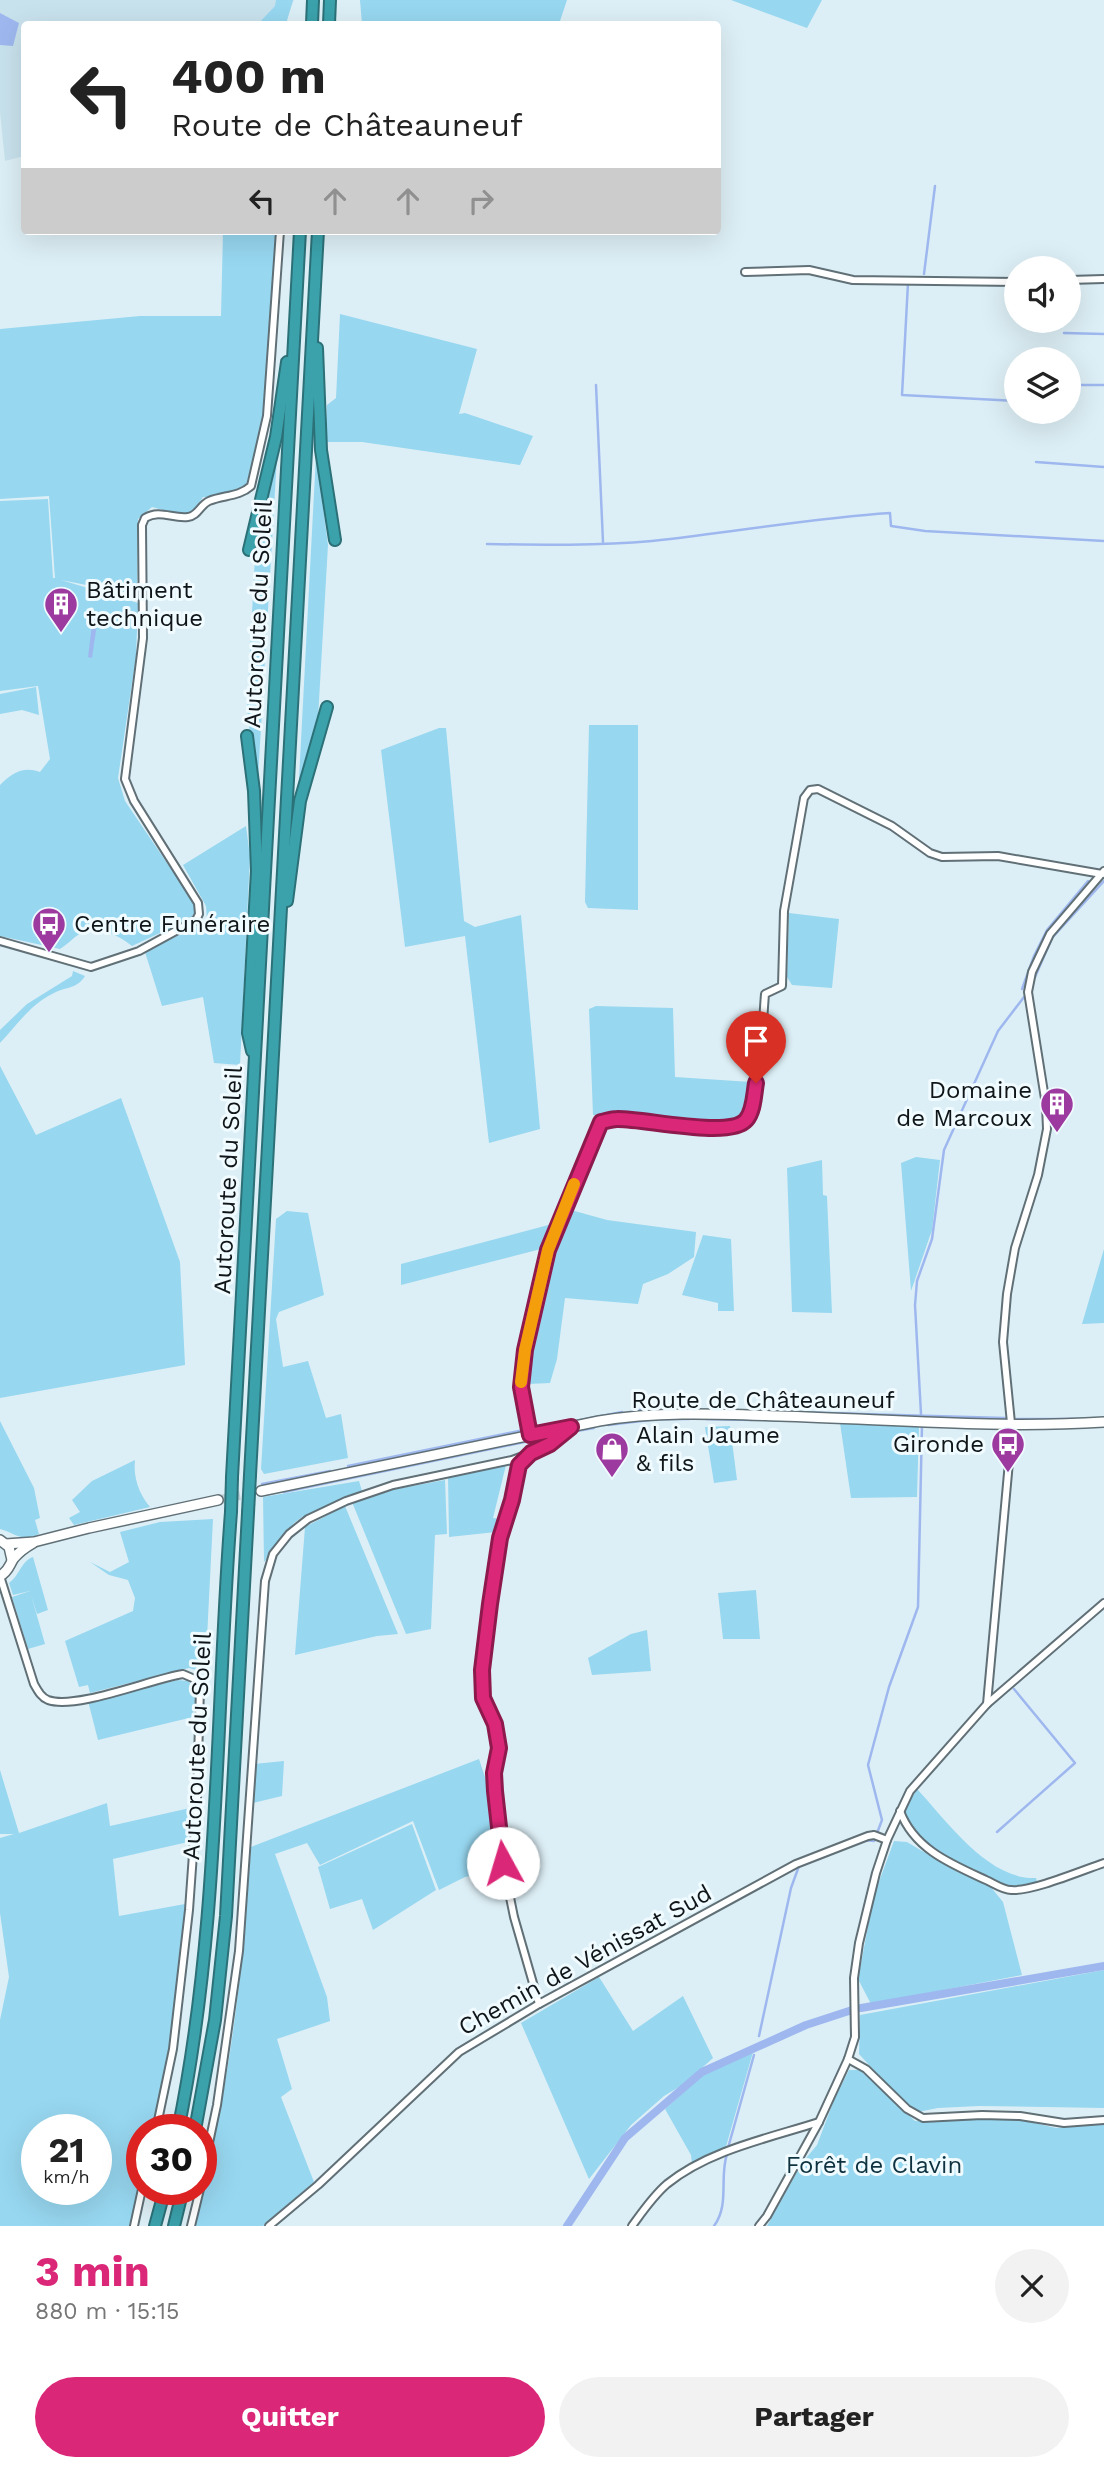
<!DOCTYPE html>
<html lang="fr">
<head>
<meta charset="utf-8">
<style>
	body { margin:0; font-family:"Work Sans",sans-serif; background:#f2f2f2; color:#222; height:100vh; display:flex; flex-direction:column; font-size:26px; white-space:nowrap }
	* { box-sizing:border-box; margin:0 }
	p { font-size:23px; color:#767676 }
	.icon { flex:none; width:38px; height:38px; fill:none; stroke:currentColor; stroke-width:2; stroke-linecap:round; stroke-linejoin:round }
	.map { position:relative; height:2226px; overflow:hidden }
	.details { display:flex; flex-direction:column; background:#fff; flex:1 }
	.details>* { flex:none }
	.guide { position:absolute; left:21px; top:21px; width:700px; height:214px; border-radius:7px; box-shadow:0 7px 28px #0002; background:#fff; color:#222; overflow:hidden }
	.buttons { position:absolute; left:1004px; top:256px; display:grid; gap:14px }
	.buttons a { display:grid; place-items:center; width:77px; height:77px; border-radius:50%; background:#fff; box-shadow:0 7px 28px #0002; font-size:35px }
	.speed { position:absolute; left:21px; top:2114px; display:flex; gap:14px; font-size:35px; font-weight:700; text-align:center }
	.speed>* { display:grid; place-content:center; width:91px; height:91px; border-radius:50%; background:#fff; box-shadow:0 7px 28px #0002; line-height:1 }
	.speed small { font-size:18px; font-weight:400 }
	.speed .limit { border:10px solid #d22; background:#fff; color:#111 }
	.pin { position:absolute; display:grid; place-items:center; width:60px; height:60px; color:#fff; margin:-72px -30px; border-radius:50% 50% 50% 0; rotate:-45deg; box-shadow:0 0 7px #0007 }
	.pin .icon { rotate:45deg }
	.me { position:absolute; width:77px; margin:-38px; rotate:354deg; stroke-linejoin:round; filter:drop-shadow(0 0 5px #0008) }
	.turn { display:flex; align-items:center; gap:24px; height:147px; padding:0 35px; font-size:32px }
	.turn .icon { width:91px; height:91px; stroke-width:2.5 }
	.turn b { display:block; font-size:49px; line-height:60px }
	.lanes { display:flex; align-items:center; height:66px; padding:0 35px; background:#0003; justify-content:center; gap:35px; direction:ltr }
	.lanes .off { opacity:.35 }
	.round { display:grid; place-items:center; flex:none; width:74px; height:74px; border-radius:37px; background:#f2f2f2 }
	.head { display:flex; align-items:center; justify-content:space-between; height:119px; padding:0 35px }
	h1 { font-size:42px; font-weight:700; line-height:52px; color:#db2777 }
	.primary-button { display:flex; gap:14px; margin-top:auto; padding:14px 35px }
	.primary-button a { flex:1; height:80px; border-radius:42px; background:#db2777; color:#fff; font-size:28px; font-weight:700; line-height:80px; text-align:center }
	.primary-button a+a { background:#f2f2f2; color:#222 }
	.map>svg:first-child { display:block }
	.built { fill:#c8e2ed }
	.green { fill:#97d7f0; fill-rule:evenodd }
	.water { fill:#9eb8ef }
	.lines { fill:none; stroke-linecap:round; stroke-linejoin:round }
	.stream { stroke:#9eb8ef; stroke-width:2.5 }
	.canal { stroke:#9eb8ef; stroke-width:8 }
	.secondary-tunnel { stroke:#beced5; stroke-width:9; stroke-dasharray:9 4.5; stroke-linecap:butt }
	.street-casing { stroke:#607076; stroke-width:10 }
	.secondary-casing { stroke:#607076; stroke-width:12 }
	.highway-casing { stroke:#2c7178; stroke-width:14 }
	.street { stroke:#fff; stroke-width:6 }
	.secondary { stroke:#fff; stroke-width:9 }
	.highway { stroke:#3ba2ac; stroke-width:10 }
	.highway-bridge-casing { stroke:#2c7178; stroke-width:14; stroke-linecap:butt }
	.highway-bridge { stroke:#3ba2ac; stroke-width:10 }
	.route-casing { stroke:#8e194d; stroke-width:18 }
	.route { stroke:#db2777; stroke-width:12 }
	.slow { stroke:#f59e0b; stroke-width:12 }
	.labels { text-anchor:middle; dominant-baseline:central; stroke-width:6; stroke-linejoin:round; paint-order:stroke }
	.poi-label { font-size:24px; fill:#0f1518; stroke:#f0fbff; text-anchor:start }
	.street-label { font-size:24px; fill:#0f1518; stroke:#f0fbff }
	.park-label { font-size:24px; fill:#0e323f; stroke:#f0fbff }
</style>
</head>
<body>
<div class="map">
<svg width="1104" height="2226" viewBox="0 0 1104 2226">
	<rect width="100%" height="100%" fill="#ddeff6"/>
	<polygon class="built" points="0,0 294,0 285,24 24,24 24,156 5,161 0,113"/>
	<g class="green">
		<polygon points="276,0 293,0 286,24 212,24 213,23 258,24 275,6"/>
		<polygon points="360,0 567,0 559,24 362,24"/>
		<polygon points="731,0 822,0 807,28"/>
		<path d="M223,231H276L265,416L248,491L229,499L203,497L195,509L185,516L152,507L138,519L137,595L61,580L138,603L136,656L118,778L125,801L194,903L195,912L190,919L132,946C121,937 98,924 84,931C75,936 68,944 60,949L0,936V785C12,773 23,766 40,772L50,759L38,686L0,691V501L48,499L53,578H55L49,496L0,499V329L140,316H221Z"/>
		<polygon points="340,314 477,349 459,414 465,413 533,436 520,465 362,442 326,442 327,405 336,398"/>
		<polygon points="316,455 328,545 318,718 298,798"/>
		<polygon points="275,457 277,457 257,795 247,708 256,537"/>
		<polygon points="36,687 39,715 22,710 0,714 0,694"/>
		<polygon points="589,725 638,725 638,910 588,908 585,902"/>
		<polygon points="439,728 446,728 464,921 475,927 521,915 540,1129 489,1143 465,936 405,947 381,750"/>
		<polygon points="246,826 250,856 240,1065 214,1063 203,997 162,1006 145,952 207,921 206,906 183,865"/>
		<polygon points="789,913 839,919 832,988 792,985 787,977"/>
		<path d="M73,971L85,976C76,990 66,986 52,994C31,1004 16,1026 0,1043V1030L27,1004L72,976Z"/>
		<polygon points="596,1006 673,1008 675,1077 751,1082 747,1111 736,1121 705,1123 593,1115 589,1009"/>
		<polygon points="0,1066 36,1135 121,1098 180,1262 185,1365 0,1398"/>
		<polygon points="916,1157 940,1160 932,1230 911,1291 901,1163"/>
		<polygon points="822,1160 823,1195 827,1196 832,1313 792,1312 787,1168"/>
		<path d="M571,1210L607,1220L696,1232L694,1257L668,1274L643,1284L638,1304L565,1298L557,1359L550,1383L528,1384C528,1329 548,1261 571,1210Z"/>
		<polygon points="287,1211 308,1213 324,1295 279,1312 276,1319 283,1367 308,1361 326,1418 341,1414 348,1458 264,1474 261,1469 276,1219"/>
		<polygon points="552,1224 541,1249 401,1285 401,1264"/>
		<polygon points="703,1235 731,1239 734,1311 718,1311 718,1303 682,1295"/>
		<polygon points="1104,1249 1104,1323 1082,1324"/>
		<path d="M0,1421L34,1488L40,1518L35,1520L39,1534C23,1543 15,1533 0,1529Z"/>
		<polygon points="840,1423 919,1426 917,1497 851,1498"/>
		<polygon points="730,1426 737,1480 714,1483 705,1427"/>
		<path d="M135,1460C133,1477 139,1494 150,1507L74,1525L69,1518L80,1512L72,1500L92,1481Z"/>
		<polygon points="506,1465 493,1518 500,1519 496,1532 449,1537 448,1475"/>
		<polygon points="445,1480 447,1534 435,1535 431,1629 406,1634 352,1502 396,1489"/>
		<polygon points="359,1481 362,1491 302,1517 294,1523 264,1562 263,1497"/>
		<polygon points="345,1506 398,1634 377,1636 295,1655 305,1527"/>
		<polygon points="213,1519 206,1658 200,1671 189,1668 90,1693 88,1685 79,1687 65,1641 133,1611 135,1598 128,1580 109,1575 90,1562 110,1572 129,1562 120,1532 160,1522"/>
		<path d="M33,1557L48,1610L37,1614L31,1595L45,1644L28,1649L12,1597L30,1591L13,1595L9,1583C20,1575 21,1561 33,1557Z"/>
		<polygon points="756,1590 760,1639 723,1639 718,1593"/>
		<polygon points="647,1630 651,1671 592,1675 588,1658 631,1634"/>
		<polygon points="178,1680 188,1681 196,1689 197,1716 98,1740 88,1701"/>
		<path d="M479,1759L495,1807L500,1870L465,1877L439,1890L413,1821L320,1865L307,1843L275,1854L327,1997L330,2021L277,2039L292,2089L281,2097L314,2182L263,2226H194C213,2153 228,2076 237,2001C244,1950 247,1898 251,1847Z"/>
		<polygon points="284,1761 282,1796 253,1803 254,1764"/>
		<path d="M0,1770L19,1833L107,1803L110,1826L190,1808L188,1842L113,1859L119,1916L185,1904L170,2049L154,2130H142V2182L130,2226H0V2020L9,1977L0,1913V1838L14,1834H0ZM37,2130H96V2189H37Z"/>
		<path d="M917,1789C947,1821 988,1880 1036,1878L1037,1882L1010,1888L947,1858L924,1842L907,1821L904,1810Z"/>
		<polygon points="412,1824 436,1890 373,1930 362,1899 330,1909 318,1867"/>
		<polygon points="894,1841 907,1842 954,1870 990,1886 1003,1902 1022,1975 871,2004 858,1979 874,1895"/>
		<polygon points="1104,1970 1104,2108 979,2106 938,2108 918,2112 902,2101 859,2054 860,2015"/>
		<polygon points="599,1977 633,2031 683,1996 713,2058 684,2084 664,2096 631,2125 589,2179 521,2023"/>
		<polygon points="753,2052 725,2150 692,2164 691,2155 665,2109 704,2074"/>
		<polygon points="849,2070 860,2070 915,2121 1013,2118 1056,2128 1104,2123 1104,2226 767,2226 802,2163 817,2145 834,2100"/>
	</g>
	<g class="water">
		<polygon points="0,13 19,23 13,46 0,45"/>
		<polygon points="93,616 98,617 92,658 88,657"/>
	</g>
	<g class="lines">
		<g class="stream">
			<polyline points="924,274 935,186"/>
			<polyline points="908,283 902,395 1017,401"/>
			<polyline points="1069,283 1073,283"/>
			<polyline points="933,284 1003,285"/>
			<polyline points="1064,333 1104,334"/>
			<polyline points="596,385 603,542"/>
			<polyline points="1069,385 1104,385"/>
			<polyline points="1036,462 1104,467"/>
			<path d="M487,544C542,545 597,546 652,541C731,533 810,518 890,513L891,526L925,531L1104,541"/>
			<polyline points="1035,977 1052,938 1104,881"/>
			<polyline points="1022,989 1034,956 1047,930 1088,881"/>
			<polyline points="633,1410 679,1410"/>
			<polyline points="791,1412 1005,1418"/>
			<polyline points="921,1414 915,1305 917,1281 932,1239 944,1150 998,1031 1024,997"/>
			<polyline points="660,1419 689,1419"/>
			<polyline points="706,1419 752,1420"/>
			<polyline points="1017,1419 1087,1419"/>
			<polyline points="765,1420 811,1421"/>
			<polyline points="608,1425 650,1420"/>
			<polyline points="1057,1428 1104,1426"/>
			<polyline points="534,1429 622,1412"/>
			<polyline points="577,1431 594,1428"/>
			<polyline points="348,1466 524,1430"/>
			<polyline points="262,1484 330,1471"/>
			<polyline points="284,1492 544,1438"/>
			<polyline points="997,1832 1075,1763 1014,1689"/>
			<polyline points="864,1840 874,1841 882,1820 868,1765 889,1687 918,1607 922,1425"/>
			<polyline points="759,2036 791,1888 799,1866"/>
			<polyline points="728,2148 754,2055"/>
			<path d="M714,2226C730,2204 719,2178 727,2154"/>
		</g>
		<g class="canal">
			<polyline points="861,2008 1104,1966"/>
			<polyline points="567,2226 625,2138 702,2072 806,2025 852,2010"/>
		</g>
		<polyline class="secondary-tunnel" points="218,1500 261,1491"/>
		<g class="street-casing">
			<g id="street">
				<polyline points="745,272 809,270 853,280 1017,282"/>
				<polyline points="1069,280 1104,279"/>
				<path d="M0,941L91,967L139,951L196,920L199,914L198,903L134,801L125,779L143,638L142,525L145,518C160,509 172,519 188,517C198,516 200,505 209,501C223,495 239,497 251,486L267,416L280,231"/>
				<path d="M530,1435L521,1387L525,1350L548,1250L601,1122L617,1119C640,1122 730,1136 745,1121C759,1108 763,1017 765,994L782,986L784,911L804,798L810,790L818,789L892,826L930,853L942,857L998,856L1102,874"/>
				<path d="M0,1576L34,1684C38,1691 41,1697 48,1700C76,1710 151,1679 183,1674L197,1680L200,1687L197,1798L189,1910L173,2049L156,2130"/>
				<polyline points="987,1704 1104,1603"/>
				<path d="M900,1811C914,1849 951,1864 986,1880C993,1883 1003,1890 1011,1890C1031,1892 1083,1870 1104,1863"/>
				<polyline points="539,2004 514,1917 503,1863 495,1792 494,1773 499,1748 494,1724 483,1698 483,1670 500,1538 512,1500 519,1465 531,1453 549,1444 569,1429"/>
				<polyline points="848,2059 866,2069 907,2109 923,2118 982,2115 1020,2116 1064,2123 1104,2120"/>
				<polyline points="201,2181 217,2105 239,1951 265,1581 273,1554 289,1534 308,1519 346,1501 393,1485 512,1460 531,1453"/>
				<polyline points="134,2226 142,2189"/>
				<polyline points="191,2226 200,2189"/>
				<polyline points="269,2226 318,2185 459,2052 539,2004 796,1864 868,1836 874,1835 887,1840"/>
				<path d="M632,2226C643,2211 653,2196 667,2184C709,2150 769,2138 819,2122"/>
				<polyline points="759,2226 767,2216 819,2122 848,2059 855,2037 854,1978 859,1943 876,1873 887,1840 910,1791 987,1704 1011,1440 1011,1423 1003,1342 1007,1294 1015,1248 1038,1175 1047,1129 1046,1105 1028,992 1032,972 1050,934 1104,871"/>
			</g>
		</g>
		<g class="secondary-casing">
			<g id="secondary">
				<path d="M261,1491L599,1421C659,1411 719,1414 779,1416C887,1419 996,1429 1104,1422"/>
				<polyline points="0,1540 9,1547 12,1560"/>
				<polyline points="6,1544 34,1542 89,1528 218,1500"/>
				<path d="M0,1576C9,1571 9,1565 14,1558C19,1552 26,1547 33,1543"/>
			</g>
		</g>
		<g class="highway-casing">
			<g id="highway">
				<polyline points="312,24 313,0"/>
				<polyline points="329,24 330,0"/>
				<polyline points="317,348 321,450 335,540"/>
				<polyline points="249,550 276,437 287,362"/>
				<polyline points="247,736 254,791 257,871 248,1033 252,1051"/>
				<polyline points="287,901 300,801 327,707"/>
				<polyline points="250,1475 318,231"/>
				<polyline points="232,1477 300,231"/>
				<path d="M178,2130C220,1926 215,1719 231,1512"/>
				<polyline points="195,2130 215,2020 226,1916 248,1513"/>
				<polyline points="155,2226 165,2189"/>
				<polyline points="174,2226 183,2189"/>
			</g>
		</g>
		<use href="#street" class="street"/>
		<use href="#secondary" class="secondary"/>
		<use href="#highway" class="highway"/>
		<g class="highway-bridge-casing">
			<g id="highway-bridge">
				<polyline points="231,1512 232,1477"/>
				<polyline points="248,1513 250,1475"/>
			</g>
		</g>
		<use href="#highway-bridge" class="highway-bridge"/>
	</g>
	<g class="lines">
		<g class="route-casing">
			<path id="route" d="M503,1863L495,1791L494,1773L499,1748L495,1724L483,1698L482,1670L490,1604L500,1538L512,1500L519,1465L531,1453L550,1444L571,1427L530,1435L521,1387L525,1350L548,1250L601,1122C606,1121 612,1119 617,1119C642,1118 730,1139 746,1120C754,1111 754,1094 756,1083"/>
		</g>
		<use href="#route" class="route"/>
		<polyline class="slow" points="521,1382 525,1350 548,1250 574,1184"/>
	</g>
	<defs>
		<g id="building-pin" transform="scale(1.75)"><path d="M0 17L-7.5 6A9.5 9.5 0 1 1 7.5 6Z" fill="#9d3aa0" stroke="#f0fbff"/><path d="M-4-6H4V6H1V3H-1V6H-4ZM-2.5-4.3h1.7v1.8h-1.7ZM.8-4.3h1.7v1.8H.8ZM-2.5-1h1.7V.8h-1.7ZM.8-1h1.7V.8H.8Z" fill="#fff"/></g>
		<g id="bus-pin" transform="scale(1.75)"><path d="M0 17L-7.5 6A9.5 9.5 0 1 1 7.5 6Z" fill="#9d3aa0" stroke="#f0fbff"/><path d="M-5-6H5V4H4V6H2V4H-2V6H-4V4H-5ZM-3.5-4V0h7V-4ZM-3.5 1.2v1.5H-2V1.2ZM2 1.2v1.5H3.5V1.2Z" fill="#fff"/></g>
		<g id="shop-pin" transform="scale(1.75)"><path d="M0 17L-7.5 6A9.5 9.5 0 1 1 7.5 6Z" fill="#9d3aa0" stroke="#f0fbff"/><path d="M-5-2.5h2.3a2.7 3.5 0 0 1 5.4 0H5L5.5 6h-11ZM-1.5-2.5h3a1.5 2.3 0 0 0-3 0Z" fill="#fff"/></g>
	</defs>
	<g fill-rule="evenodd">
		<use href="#building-pin" x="61" y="604"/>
		<use href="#bus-pin" x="49" y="924"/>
		<use href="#building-pin" x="1057" y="1104"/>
		<use href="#bus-pin" x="1008" y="1444"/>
		<use href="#shop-pin" x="612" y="1449"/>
	</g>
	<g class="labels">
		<g class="poi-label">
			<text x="86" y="590">Bâtiment<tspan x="86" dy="28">technique</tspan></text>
			<text x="74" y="924">Centre Funéraire</text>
			<text x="1032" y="1090" text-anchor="end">Domaine<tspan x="1032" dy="28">de Marcoux</tspan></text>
			<text x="636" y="1435">Alain Jaume<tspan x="636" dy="28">&amp; fils</tspan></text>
			<text x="984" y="1444" text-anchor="end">Gironde</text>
		</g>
		<g class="street-label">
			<text transform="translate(258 614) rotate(-87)">Autoroute du Soleil</text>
			<text transform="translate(228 1180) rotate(-87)">Autoroute du Soleil</text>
			<text x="763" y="1400">Route de Châteauneuf</text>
			<text transform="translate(197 1746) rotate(-87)">Autoroute du Soleil</text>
			<text transform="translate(585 1960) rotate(-29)">Chemin de Vénissat Sud</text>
		</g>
		<g class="park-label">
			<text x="874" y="2165">Forêt de Clavin</text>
		</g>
	</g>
</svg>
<div class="buttons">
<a><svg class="icon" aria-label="sound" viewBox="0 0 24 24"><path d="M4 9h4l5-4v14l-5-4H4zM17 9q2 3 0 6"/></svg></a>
<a><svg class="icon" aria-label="layers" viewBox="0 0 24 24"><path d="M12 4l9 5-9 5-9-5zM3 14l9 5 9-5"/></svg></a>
</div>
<div class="speed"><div>21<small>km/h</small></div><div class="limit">30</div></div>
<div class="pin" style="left:756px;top:1083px;background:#d93025"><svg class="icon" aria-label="arrive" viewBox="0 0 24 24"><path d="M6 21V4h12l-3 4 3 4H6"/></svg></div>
<svg class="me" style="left:503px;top:1863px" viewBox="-20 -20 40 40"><circle r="19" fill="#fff"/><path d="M0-13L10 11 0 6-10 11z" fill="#db2777"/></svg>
<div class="guide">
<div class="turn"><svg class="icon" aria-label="left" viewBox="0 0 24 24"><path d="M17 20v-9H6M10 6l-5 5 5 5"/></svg><div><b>400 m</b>Route de Châteauneuf</div></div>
<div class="lanes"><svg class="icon" aria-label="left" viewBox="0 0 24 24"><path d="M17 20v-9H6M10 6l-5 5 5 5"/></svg><svg class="icon off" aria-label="ahead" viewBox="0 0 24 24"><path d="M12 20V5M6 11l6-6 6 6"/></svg><svg class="icon off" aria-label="ahead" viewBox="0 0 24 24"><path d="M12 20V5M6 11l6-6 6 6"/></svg><svg class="icon off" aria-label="right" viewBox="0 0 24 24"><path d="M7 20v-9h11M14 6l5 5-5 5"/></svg></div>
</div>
</div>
<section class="details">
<div class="head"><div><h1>3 min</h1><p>880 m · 15:15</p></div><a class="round"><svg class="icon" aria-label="close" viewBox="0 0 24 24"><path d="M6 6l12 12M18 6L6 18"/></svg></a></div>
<div class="primary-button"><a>Quitter</a><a>Partager</a></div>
</section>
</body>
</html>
